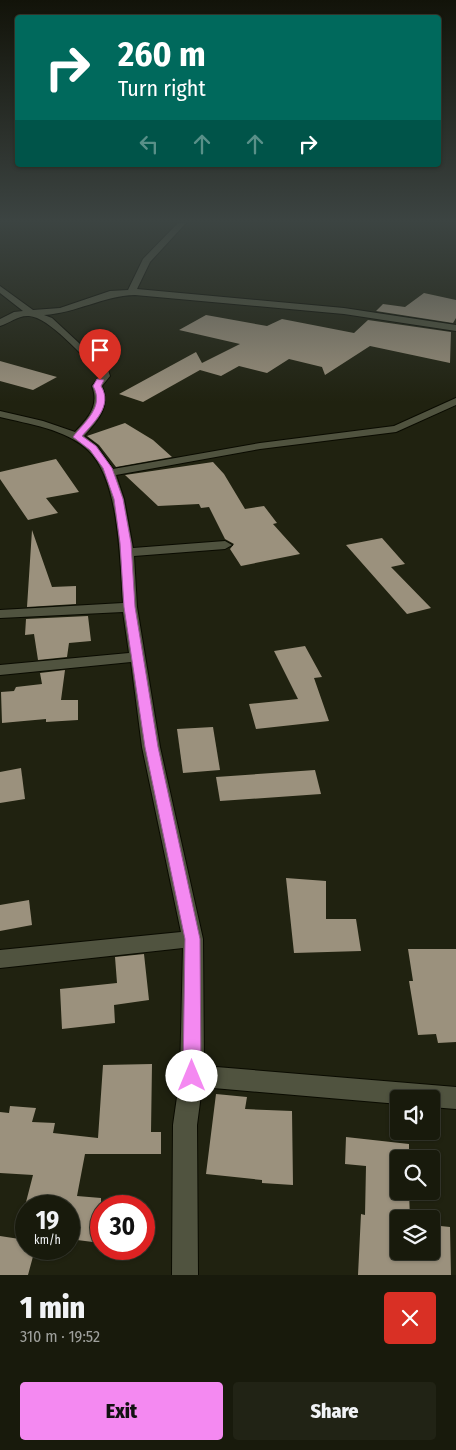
<!DOCTYPE html>
<html lang="en">
<head>
<meta charset="utf-8">
<style>
	body { margin:0; font-family:"Fira Sans Condensed",sans-serif; background:#212315; color:#f1f3f6; height:100vh; display:flex; flex-direction:column; font-size:19px; white-space:nowrap }
	* { box-sizing:border-box; margin:0 }
	p { font-size:16px; color:#9fa19d }
	.icon { flex:none; width:28px; height:28px; fill:none; stroke:currentColor; stroke-width:2; stroke-linecap:round; stroke-linejoin:round }
	.map { position:relative; height:1275px; overflow:hidden }
	.details { display:flex; flex-direction:column; background:#181a0c; flex:1 }
	.details>* { flex:none }
	.banner { position:absolute; left:15px; top:15px; width:426px; height:152px; border-radius:5px; box-shadow:0 1px 4px #0004,0 0 0 1px #36382d; background:#00695c; color:#fff; overflow:hidden }
	.tools { position:absolute; left:390px; top:1090px; display:grid; gap:10px }
	.tools a { display:grid; place-items:center; width:50px; height:50px; border-radius:5px; background:#181a0c; box-shadow:0 1px 4px #0004,0 0 0 1px #36382d; font-size:25px }
	.speed { position:absolute; left:15px; top:1195px; display:flex; gap:10px; font-size:25px; font-weight:700; text-align:center }
	.speed>* { display:grid; place-content:center; width:65px; height:65px; border-radius:50%; background:#181a0c; box-shadow:0 1px 4px #0004,0 0 0 1px #36382d; line-height:1 }
	.speed small { font-size:12px; font-weight:400 }
	.speed .limit { border:8px solid #d22; background:#fff; color:#111 }
	.pin { position:absolute; display:grid; place-items:center; width:42px; height:42px; color:#fff; margin:-51px -21px; border-radius:50% 50% 50% 0; rotate:-45deg; box-shadow:0 0 5px #0007 }
	.pin .icon { rotate:45deg }
	.me { position:absolute; width:55px; margin:-28px; rotate:0deg; stroke-linejoin:round; filter:drop-shadow(0 0 4px #0008) }
	.turn { display:flex; align-items:center; gap:18px; height:105px; padding:0 20px; font-size:22px }
	.turn .icon { width:65px; height:65px; stroke-width:2.5 }
	.turn b { display:block; font-size:35px; line-height:42px }
	.lanes { display:flex; align-items:center; height:48px; padding:0 20px; background:#0003; justify-content:center; gap:25px; direction:ltr }
	.lanes .off { opacity:.35 }
	.round { display:grid; place-items:center; flex:none; width:52px; height:52px; border-radius:5px; background:#212315 }
	.head { display:flex; align-items:center; justify-content:space-between; height:85px; padding:0 20px }
	h1 { font-size:30px; font-weight:800; line-height:38px }
	.action { display:flex; gap:10px; margin-top:auto; padding:10px 20px }
	.action a { flex:1; height:58px; border-radius:5px; background:#f489f1; color:#111; font-size:20px; font-weight:800; line-height:58px; text-align:center }
	.action a+a { background:#212315; color:#f1f3f6 }
	.map>svg:first-child { display:block }
	.building { fill:#9b917d }
	.lines { fill:none; stroke-linecap:round; stroke-linejoin:round }
	.street-casing { stroke:#0a0b00; stroke-width:2 }
	.street { fill:#50533f; fill-rule:evenodd }
	.route { fill:#f489f1; stroke:#9f599d }
</style>
</head>
<body>
<div class="map">
<svg width="456" height="1275" viewBox="0 0 456 1275">
	<rect width="100%" height="100%" fill="#202210"/>
	<g class="building">
		<polygon points="424,293 456,300 456,318 453,323 376,311 383,304 405,307"/>
		<polygon points="206,315 267,326 282,319 354,333 368,320 451,332 450,363 370,346 325,375 322,367 289,359 267,373 239,366 221,376 200,370 143,402 119,394 196,352 202,363 240,344 179,330"/>
		<polygon points="0,361 57,377 33,390 0,381"/>
		<polygon points="125,423 153,440 172,457 116,467 99,445 87,436"/>
		<polygon points="56,459 79,492 46,498 58,513 28,520 0,479 0,472"/>
		<polygon points="213,462 224,474 245,509 264,506 277,523 273,524 300,554 241,566 230,549 234,544 225,539 209,507 201,508 199,504 158,506 125,475"/>
		<polygon points="32,530 52,587 76,586 76,604 27,607"/>
		<polygon points="382,538 405,564 391,567 431,608 407,614 346,545"/>
		<polygon points="88,616 91,641 69,643 67,657 38,660 34,634 25,635 26,619"/>
		<polygon points="305,646 322,677 314,678 329,721 256,729 249,704 298,699 274,651"/>
		<polygon points="65,670 61,700 78,700 78,720 46,722 46,719 2,723 1,692 14,691 16,687 42,684 40,673"/>
		<polygon points="213,727 220,770 183,773 177,729"/>
		<polygon points="21,768 25,799 0,803 0,772"/>
		<polygon points="315,770 321,794 220,801 216,777"/>
		<polygon points="286,878 326,881 326,919 356,919 361,951 294,953"/>
		<polygon points="29,900 32,925 0,931 0,905"/>
		<polygon points="408,949 456,949 456,1042 438,1043 436,1034 418,1035 409,981 413,981"/>
		<polygon points="144,954 149,1000 114,1005 115,1023 62,1029 60,989 117,983 115,957"/>
		<polygon points="152,1064 151,1132 161,1132 161,1154 85,1154 77,1196 101,1198 101,1243 69,1239 69,1206 25,1206 33,1175 0,1173 0,1112 9,1113 10,1106 36,1108 32,1122 55,1123 53,1133 98,1138 103,1065"/>
		<polygon points="216,1094 247,1097 245,1109 292,1111 293,1185 262,1183 262,1180 206,1174"/>
		<polygon points="346,1137 409,1144 409,1159 399,1159 399,1191 409,1191 410,1219 399,1219 399,1251 431,1251 431,1225 450,1227 451,1275 358,1275 361,1214 365,1215 366,1166 345,1164"/>
		<polygon points="0,1236 26,1240 26,1249 35,1249 28,1275 0,1275"/>
	</g>
	<g class="lines">
		<g class="street-casing">
			<path id="street" d="M178,223H186L150,262L137,289L344,308L456,325V331L344,314L135,295C102,296 77,313 44,315L52,318L108,370L110,376L102,386C111,407 97,421 84,436L97,446L113,469L260,443L394,426L456,398V405L396,432L260,449L116,475L124,499L133,548L225,541L232,545L225,549L134,556L137,607L160,747L203,939L204,1066L456,1087V1109L431,1107V1099H399V1104L202,1087L197,1125L198,1275H172L173,1125L180,1076L183,948L0,968V950L181,932L142,747L131,662L0,675V665L129,653L123,612L0,618V610L123,603C120,562 120,480 88,450C66,429 28,424 0,417V411L43,421L75,432C88,418 100,406 92,386L100,376L98,371C83,357 49,317 29,316C18,315 10,323 0,326V319L14,312L23,311L0,293V286L33,310L60,308L110,291L128,290L143,259Z"/>
		</g>
		<use href="#street" class="street"/>
	</g>
	<linearGradient id="sky" x2="0" y2="1"><stop stop-color="#121309"/><stop offset="0.55" stop-color="#3c4442"/><stop offset="1" stop-color="#3c4442" stop-opacity="0"/></linearGradient>
	<rect width="456" height="402" fill="url(#sky)"/>
	<path class="route" d="M97,379L104,380L101,386C113,406 94,422 82,436L96,446L112,468L123,499L131,543L135,607L158,747L200,939L201,1076L198,1082L192,1084L186,1082L183,1076L185,939L145,747L124,607L120,543L114,499L103,468L90,450L73,437C84,422 105,407 93,386Z"/>
</svg>
<div class="tools">
<a><svg class="icon" aria-label="sound" viewBox="0 0 24 24"><path d="M4 9h4l5-4v14l-5-4H4zM17 9q2 3 0 6"/></svg></a>
<a><svg class="icon" aria-label="search" viewBox="0 0 24 24"><circle cx="10" cy="10" r="6"/><path d="M15 15l6 6"/></svg></a>
<a><svg class="icon" aria-label="layers" viewBox="0 0 24 24"><path d="M12 4l9 5-9 5-9-5zM3 14l9 5 9-5"/></svg></a>
</div>
<div class="speed"><div>19<small>km/h</small></div><div class="limit">30</div></div>
<div class="pin" style="left:100px;top:380px;background:#d93025"><svg class="icon" aria-label="arrive" viewBox="0 0 24 24"><path d="M6 21V4h12l-3 4 3 4H6"/></svg></div>
<svg class="me" style="left:192px;top:1076px" viewBox="-20 -20 40 40"><circle r="19" fill="#fff"/><path d="M0-13L10 11 0 6-10 11z" fill="#f489f1"/></svg>
<div class="banner">
<div class="turn"><svg class="icon" aria-label="right" viewBox="0 0 24 24"><path d="M7 20v-9h11M14 6l5 5-5 5"/></svg><div><b>260 m</b>Turn right</div></div>
<div class="lanes"><svg class="icon off" aria-label="left" viewBox="0 0 24 24"><path d="M17 20v-9H6M10 6l-5 5 5 5"/></svg><svg class="icon off" aria-label="ahead" viewBox="0 0 24 24"><path d="M12 20V5M6 11l6-6 6 6"/></svg><svg class="icon off" aria-label="ahead" viewBox="0 0 24 24"><path d="M12 20V5M6 11l6-6 6 6"/></svg><svg class="icon" aria-label="right" viewBox="0 0 24 24"><path d="M7 20v-9h11M14 6l5 5-5 5"/></svg></div>
</div>
</div>
<section class="details">
<div class="head"><div><h1>1 min</h1><p>310 m · 19:52</p></div><a class="round" style="background:#d93025;color:#fff"><svg class="icon" aria-label="close" viewBox="0 0 24 24"><path d="M6 6l12 12M18 6L6 18"/></svg></a></div>
<div class="action"><a>Exit</a><a>Share</a></div>
</section>
</body>
</html>
